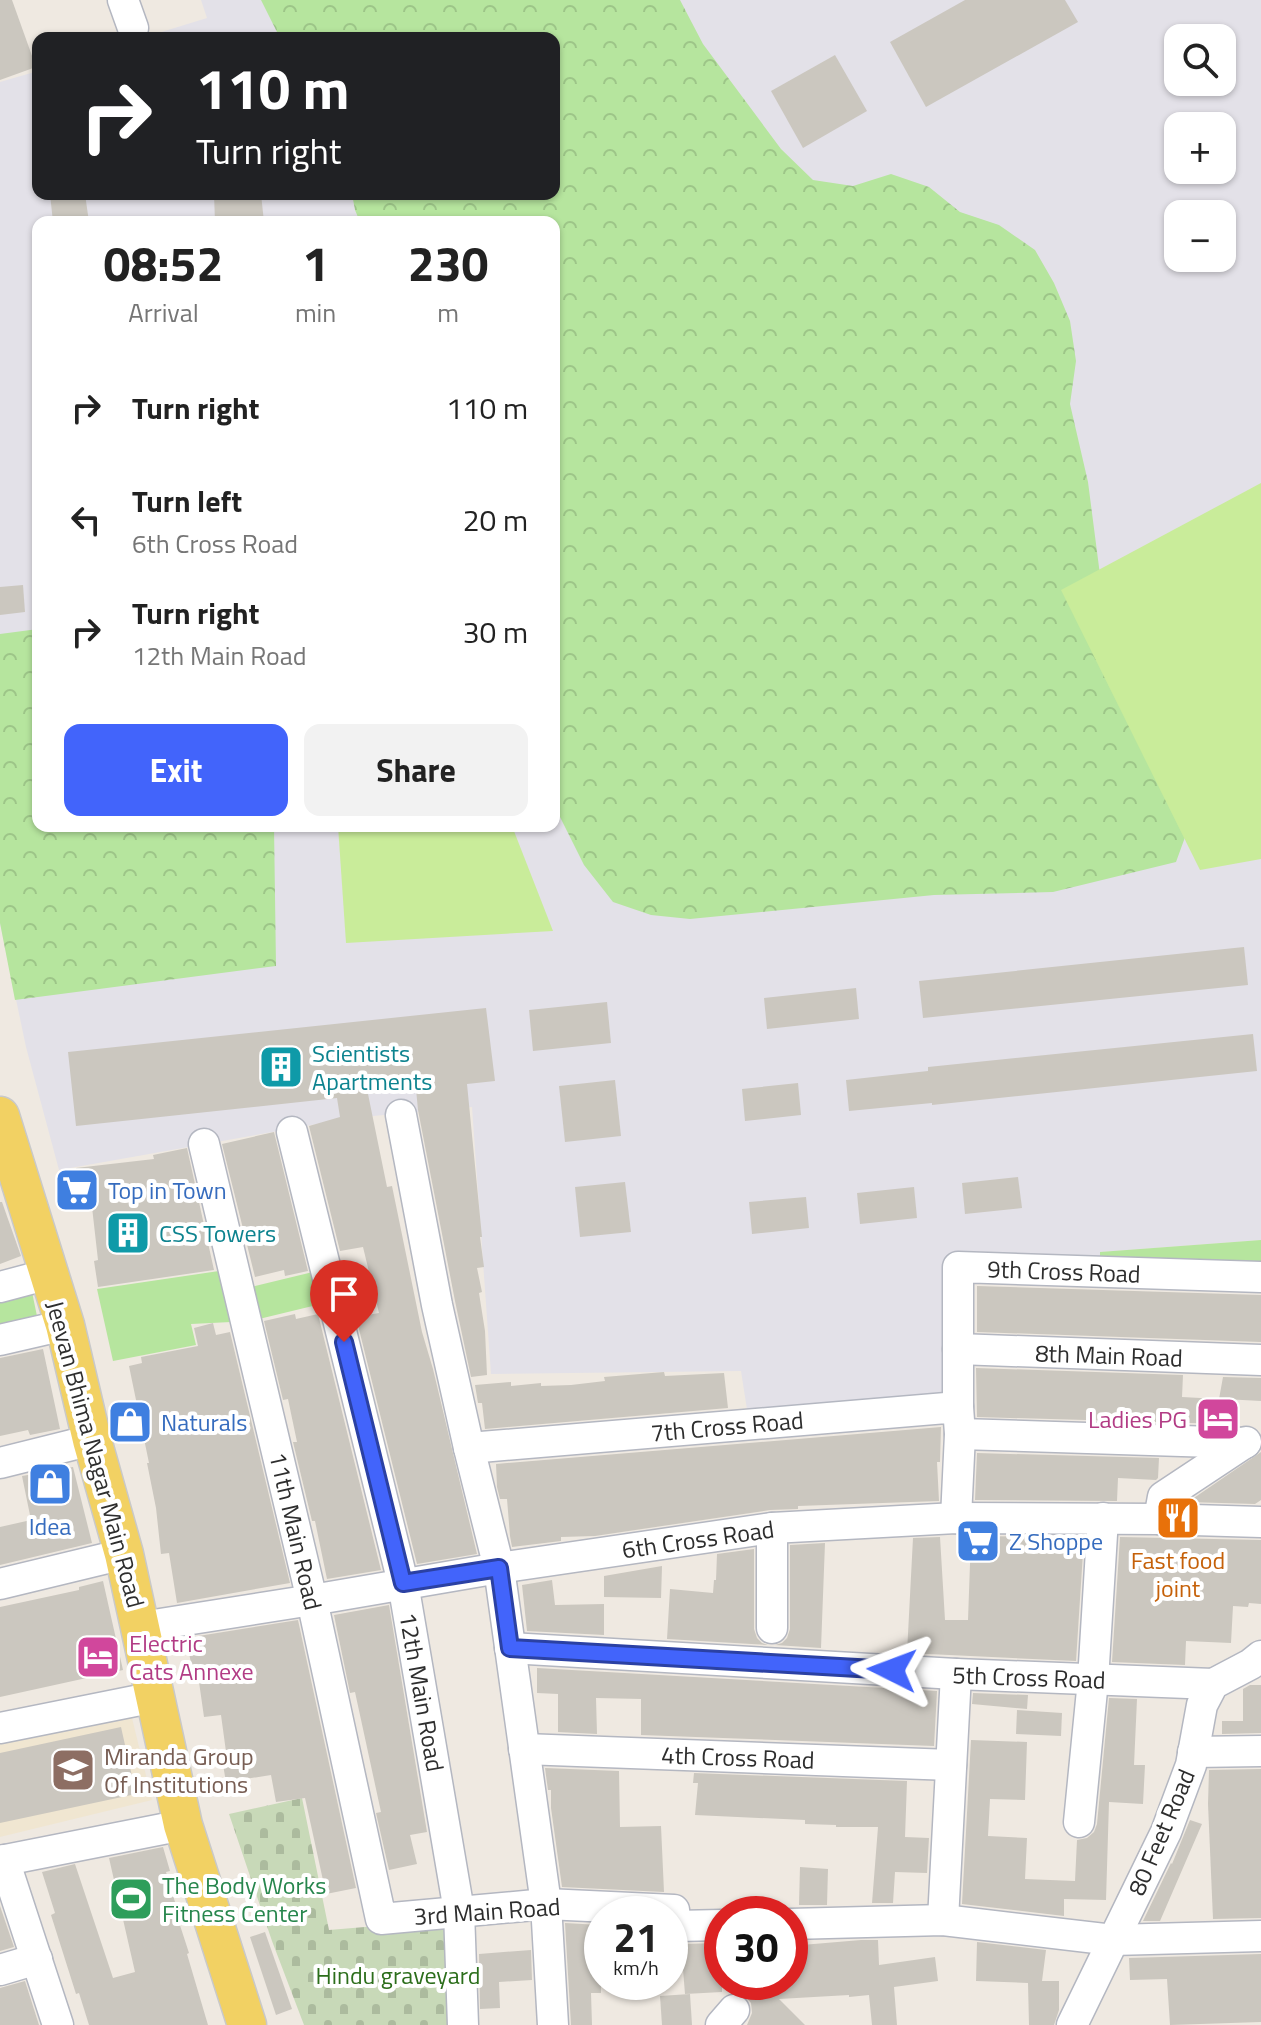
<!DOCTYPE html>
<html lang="en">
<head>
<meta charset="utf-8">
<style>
	body { margin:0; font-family:"Titillium Web",sans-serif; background:#f2f2f2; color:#222; height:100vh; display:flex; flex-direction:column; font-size:30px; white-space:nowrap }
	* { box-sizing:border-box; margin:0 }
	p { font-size:26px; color:#767676 }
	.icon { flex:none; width:44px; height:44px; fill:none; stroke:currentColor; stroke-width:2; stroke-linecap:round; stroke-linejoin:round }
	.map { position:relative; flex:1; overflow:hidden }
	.panel { position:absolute; left:32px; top:216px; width:528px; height:616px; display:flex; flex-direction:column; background:#fff; border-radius:16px; box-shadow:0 2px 6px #0004 }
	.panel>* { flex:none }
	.hud { position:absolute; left:32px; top:32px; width:528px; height:168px; border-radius:16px; box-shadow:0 2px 6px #0004; background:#202124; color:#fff; overflow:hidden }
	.fabs { position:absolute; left:1164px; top:24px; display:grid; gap:16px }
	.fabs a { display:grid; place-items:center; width:72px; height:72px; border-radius:16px; background:#fff; box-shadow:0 2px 6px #0004; font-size:40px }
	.speed { position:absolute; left:584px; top:1896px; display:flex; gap:16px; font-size:40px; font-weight:700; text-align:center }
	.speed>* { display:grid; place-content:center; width:104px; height:104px; border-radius:50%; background:#fff; box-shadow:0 2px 6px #0004; line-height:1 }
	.speed small { font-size:20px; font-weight:400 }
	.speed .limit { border:12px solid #d22; background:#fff; color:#111 }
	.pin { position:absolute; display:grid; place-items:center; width:68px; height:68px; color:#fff; margin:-82px -34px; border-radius:50% 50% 50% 0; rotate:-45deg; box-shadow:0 0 8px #0007 }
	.pin .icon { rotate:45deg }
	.me { position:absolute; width:88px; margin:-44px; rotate:273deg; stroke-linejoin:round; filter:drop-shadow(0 0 6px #0008) }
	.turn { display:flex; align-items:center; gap:28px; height:168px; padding:0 32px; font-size:36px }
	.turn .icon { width:104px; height:104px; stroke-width:2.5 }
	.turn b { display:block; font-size:56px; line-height:68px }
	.eta { display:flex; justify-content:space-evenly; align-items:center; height:136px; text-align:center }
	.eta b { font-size:48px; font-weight:700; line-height:56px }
	.action { display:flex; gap:16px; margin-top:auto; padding:16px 32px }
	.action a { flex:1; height:92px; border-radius:16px; background:#4264fb; color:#fff; font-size:32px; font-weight:700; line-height:92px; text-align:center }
	.action a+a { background:#f2f2f2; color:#222 }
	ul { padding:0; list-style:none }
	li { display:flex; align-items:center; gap:24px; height:112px; padding:0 32px }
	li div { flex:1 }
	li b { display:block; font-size:30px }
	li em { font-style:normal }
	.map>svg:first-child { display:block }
	.industrial { fill:#e3e1e8; fill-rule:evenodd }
	.education { fill:#f0e6d1 }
	.green { fill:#b6e59e }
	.forest { fill:url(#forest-crowns) }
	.cemetery { fill:url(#cemetery-stones) }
	.pitch { fill:#c9ec9a }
	.building { fill:#cbc7bf }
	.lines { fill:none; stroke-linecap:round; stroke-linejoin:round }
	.minor-casing { stroke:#b4b7c1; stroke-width:33 }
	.major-casing { stroke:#c9c9c9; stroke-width:41 }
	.minor { stroke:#fff; stroke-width:30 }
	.major { stroke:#f2d163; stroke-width:38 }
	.route-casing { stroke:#2b41a3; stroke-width:20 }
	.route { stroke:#4264fb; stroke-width:14 }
	.labels { text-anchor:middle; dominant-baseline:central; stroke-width:8; stroke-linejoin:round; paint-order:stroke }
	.culture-label { font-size:24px; fill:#0d838f; stroke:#fff; text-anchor:start }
	.shop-label { font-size:24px; fill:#366cbe; stroke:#fff; text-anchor:start }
	.street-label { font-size:24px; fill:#2e2e2e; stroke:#fff }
	.hotel-label { font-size:24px; fill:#b23c85; stroke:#fff; text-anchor:end }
	.food-label { font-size:24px; fill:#c56008; stroke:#fff }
	.education-label { font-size:24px; fill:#785e54; stroke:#fff; text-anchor:start }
	.leisure-label { font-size:24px; fill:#27864d; stroke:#fff; text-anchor:start }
	.park-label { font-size:24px; fill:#2c6e1b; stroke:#fff }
</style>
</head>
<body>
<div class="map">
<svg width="1261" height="2025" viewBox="0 0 1261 2025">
	<defs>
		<pattern id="forest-crowns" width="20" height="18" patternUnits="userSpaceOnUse" patternTransform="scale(2)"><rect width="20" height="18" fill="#b6e59e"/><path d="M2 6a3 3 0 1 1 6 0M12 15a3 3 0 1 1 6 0" fill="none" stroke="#9dc588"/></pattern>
		<pattern id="cemetery-stones" width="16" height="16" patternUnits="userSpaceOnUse" patternTransform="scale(2)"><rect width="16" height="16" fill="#c8d9b8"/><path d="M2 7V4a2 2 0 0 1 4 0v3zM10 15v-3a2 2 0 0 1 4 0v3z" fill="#acbb9e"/></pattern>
	</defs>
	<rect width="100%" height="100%" fill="#efe9e1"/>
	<path class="industrial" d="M201,0H1261V1240L1101,1252L1100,1263L952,1256L944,1396L748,1416L741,1371L491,1374L472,1107L351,1118L59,1170L26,1047L0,923V82L38,71V194H554V38H142L207,18ZM1178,38H1222V82H1178ZM1178,126H1222V170H1178ZM1178,214H1222V258H1178ZM38,222H554V826H38Z"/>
	<polygon class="education" points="131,1714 152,1800 0,1837 0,1739"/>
	<g class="green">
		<polygon points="1261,1240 1261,1266 1100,1263 1100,1252"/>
		<polygon points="219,1271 231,1322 191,1324 196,1345 113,1361 97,1289"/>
		<polygon points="317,1271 325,1303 259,1319 251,1287"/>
		<polygon points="32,1292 38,1321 0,1329 0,1299"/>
	</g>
	<g class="forest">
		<polygon points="261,0 680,0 703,44 781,149 813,180 853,186 891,174 929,187 960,212 999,225 1035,250 1054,283 1070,321 1076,361 1070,404 1088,482 1103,598 1192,818 1176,862 1053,892 934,895 690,919 651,915 613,902 584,865 554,805 554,499 559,459 554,457 554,222 360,222 355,210 352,194 554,194 554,38 280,38"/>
		<polygon points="38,629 38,826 274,826 276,966 15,1000 0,923 0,634"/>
	</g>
	<polygon class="cemetery" points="302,1798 329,1930 448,1920 449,2025 304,2025 272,1941 229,1814"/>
	<g class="pitch">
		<polygon points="1261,483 1261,859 1200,870 1061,590"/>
		<polygon points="338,826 512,826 553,931 346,943"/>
	</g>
	<g class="building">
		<polygon points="0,0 12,0 36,67 0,80"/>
		<polygon points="965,0 1065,0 1078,22 926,107 890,42"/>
		<polygon points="835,55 867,111 803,148 771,91"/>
		<polygon points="50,194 85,194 89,222 53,222"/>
		<polygon points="214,194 261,194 264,222 215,222"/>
		<polygon points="23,585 25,612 0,615 0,587"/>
		<polygon points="1244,947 1248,985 923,1018 919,981"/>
		<polygon points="856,988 859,1019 767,1029 764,998"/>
		<polygon points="607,1002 611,1043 533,1051 529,1010"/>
		<polygon points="486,1008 495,1081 467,1084 482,1237 480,1237 484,1267 477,1268 482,1292 479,1293 485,1331 487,1375 471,1377 455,1301 418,1110 416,1089 368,1094 387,1187 392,1186 422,1332 433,1369 477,1554 417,1564 356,1317 379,1313 363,1247 340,1251 309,1126 340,1117 337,1098 76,1126 68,1052"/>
		<polygon points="1253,1034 1257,1071 932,1105 932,1103 849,1111 846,1080 928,1071 928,1067"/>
		<polygon points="615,1080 621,1136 565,1142 559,1086"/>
		<polygon points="798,1083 801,1115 745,1121 742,1089"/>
		<polygon points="274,1132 308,1271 285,1276 284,1270 255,1277 222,1144"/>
		<polygon points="187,1148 214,1270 98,1287 94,1261 98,1260 92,1207 80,1208 76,1168 154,1159 153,1155"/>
		<polygon points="1018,1177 1022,1208 965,1214 962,1183"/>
		<polygon points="625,1182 631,1232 580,1237 575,1187"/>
		<polygon points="914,1187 917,1218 860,1224 857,1193"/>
		<polygon points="806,1197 809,1228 752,1234 749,1202"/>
		<polygon points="0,1202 2,1202 21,1256 0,1264"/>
		<polygon points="977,1286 1261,1295 1261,1342 977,1332"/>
		<polygon points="295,1314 296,1319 318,1314 381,1570 327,1579 315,1521 312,1521 293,1442 297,1442 288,1399 283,1400 264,1321"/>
		<polygon points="213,1323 216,1335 230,1332 290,1583 177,1603 169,1553 161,1554 156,1508 147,1463 149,1463 129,1366 142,1363 141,1357 198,1346 194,1328"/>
		<polygon points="43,1349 60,1429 30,1435 28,1430 0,1436 0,1358"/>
		<polygon points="976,1368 1183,1375 1182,1397 1219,1399 1223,1377 1261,1378 1261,1401 1224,1399 1224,1424 977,1417"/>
		<polygon points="664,1372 665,1376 724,1373 728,1408 485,1429 482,1403 478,1403 475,1385 511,1382 511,1386 541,1383 541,1386 571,1385 605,1381 604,1377"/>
		<polygon points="941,1427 940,1462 937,1462 939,1501 798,1506 798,1509 770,1510 595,1536 561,1537 561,1541 512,1547 510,1536 507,1499 500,1499 497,1487 496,1464"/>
		<polygon points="1261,1452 1261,1500 1255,1504 1188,1502"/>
		<polygon points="977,1453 1159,1458 1158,1478 1156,1480 1118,1478 1117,1501 975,1500"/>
		<polygon points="73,1467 92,1543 0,1565 0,1527 31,1520 22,1476"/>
		<polygon points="971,1536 1084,1537 1076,1661 907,1653 913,1538 940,1537 945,1620 968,1620"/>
		<polygon points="1120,1537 1261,1540 1261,1604 1249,1603 1248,1607 1233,1606 1231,1643 1186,1641 1185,1665 1112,1662"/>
		<polygon points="825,1543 821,1648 775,1645 782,1643 787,1638 790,1629 790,1545"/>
		<polygon points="754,1549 754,1629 757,1638 762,1643 768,1645 667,1639 670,1589 713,1593 714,1580 716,1580 717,1554"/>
		<polygon points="662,1566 661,1598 604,1597 604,1576"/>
		<polygon points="552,1580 555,1605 604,1604 604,1635 527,1631 522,1585"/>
		<polygon points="103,1581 123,1670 0,1697 0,1607 79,1590 79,1587"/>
		<polygon points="389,1605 427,1832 410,1835 417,1864 389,1870 376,1813 381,1812 355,1692 350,1693 334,1615"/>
		<polygon points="298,1620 356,1888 326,1894 305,1798 276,1802 271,1775 226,1782 222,1759 227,1759 221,1715 204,1717 199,1682 195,1683 186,1638"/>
		<polygon points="537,1668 937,1691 934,1746 641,1735 641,1699 596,1698 597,1734 558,1732 558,1694 537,1693"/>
		<polygon points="1250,1685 1261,1685 1261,1733 1222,1734 1222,1721 1243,1721 1243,1689"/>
		<polygon points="973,1693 1028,1695 1027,1709 972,1704"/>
		<polygon points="1109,1698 1137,1699 1134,1765 1145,1765 1143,1804 1109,1802 1106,1900 1064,1899 1064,1916 962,1904 971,1740 1027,1742 1025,1800 990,1799 988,1836 1027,1838 1025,1879 1075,1881 1077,1840 1087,1838 1094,1832 1097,1824"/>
		<polygon points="1017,1710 1062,1713 1061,1736 1016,1734"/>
		<polygon points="121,1727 136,1794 0,1823 0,1753"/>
		<polygon points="545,1768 619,1771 620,1827 661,1826 664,1892 562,1887 551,1808 551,1790 548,1790"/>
		<polygon points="1261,1769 1261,1918 1213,1919 1208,1804 1209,1770"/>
		<polygon points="694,1773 907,1781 905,1837 929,1838 927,1873 895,1872 893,1903 872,1903 878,1827 836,1827 836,1825 805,1824 805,1820 695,1815 698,1783 693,1783"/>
		<polygon points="1190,1820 1202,1824 1160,1921 1143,1921 1171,1863 1172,1864"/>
		<polygon points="163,1847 170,1871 166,1872 178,1912 176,1913 189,1953 187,1954 208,2025 89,2025 79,1993 76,1994 51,1915 55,1913 42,1872 75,1864 113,1978 135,1972 109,1858"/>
		<polygon points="800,1867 828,1869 827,1905 799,1905"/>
		<polygon points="0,1906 14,1947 0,1951"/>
		<polygon points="565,1923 600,1925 601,1993 591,1993 592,2025 571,2025"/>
		<polygon points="265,1932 292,2009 276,2015 250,1937"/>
		<polygon points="861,1940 878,1940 879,1965 935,1957 938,1981 894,1987 897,2025 872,2025 869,1995 849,1997 849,1995 779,1999 805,2025 747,2025 752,2013 751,2003 745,1996 744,1982 790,1982 790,1946"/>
		<polygon points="977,1942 1046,1950 1042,1981 1059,1981 1059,2010 1054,2025 1029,2025 1028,1983 976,1981"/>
		<polygon points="722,1943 722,1992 685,1994 681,1944"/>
		<polygon points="531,1950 532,1980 499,1982 500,2008 480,2009 479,1954"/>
		<polygon points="1261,1954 1261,2022 1170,2025 1167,1979 1130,1980 1129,1958"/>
		<polygon points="25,1981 39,2025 0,2025 0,1988"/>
		<polygon points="690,1994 692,2025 662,2025 660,1996"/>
	</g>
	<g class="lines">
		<g class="minor-casing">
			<g id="minor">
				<polyline points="123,0 133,28"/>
				<polyline points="401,1115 437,1305 469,1448 499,1568 546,1904 553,2025"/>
				<polyline points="292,1132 403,1583 459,1911 463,2025"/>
				<polyline points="204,1144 312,1600 381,1919 546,1904 674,1910 676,1926 722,1925"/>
				<polyline points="0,1287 49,1274"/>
				<polyline points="0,1340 65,1325"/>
				<polyline points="958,1349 1261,1360"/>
				<polyline points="958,1407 958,1267 1261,1277"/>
				<polyline points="960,1434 1245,1443"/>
				<polyline points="469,1448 958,1407 960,1434 956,1518"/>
				<polyline points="0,1463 92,1440"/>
				<polyline points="1159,1519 1163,1497 1246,1442"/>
				<polyline points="0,1584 124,1554"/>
				<polyline points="141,1627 312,1600 499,1568 772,1528 956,1518 1159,1519 1261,1522"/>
				<polyline points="772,1628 772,1528"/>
				<polyline points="510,1648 956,1674 1213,1684"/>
				<polyline points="0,1728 155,1697"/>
				<polyline points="524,1749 951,1765"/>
				<polyline points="1193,1752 1261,1751"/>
				<polyline points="1079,1822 1093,1680 1103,1518"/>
				<polyline points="4,1860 58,2025"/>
				<polyline points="0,1861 183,1825"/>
				<polyline points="943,1920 956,1674"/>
				<polyline points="790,1924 943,1920 1113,1940 1261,1936"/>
				<polyline points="0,1970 37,1959"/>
				<polyline points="721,2025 734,2010"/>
				<polyline points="1072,2025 1166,1832 1191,1765 1202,1705 1213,1684 1251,1664 1261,1656"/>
			</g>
		</g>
		<g class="major-casing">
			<polyline id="major" points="0,1116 65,1325 92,1440 124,1554 183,1825 247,2025"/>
		</g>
		<use href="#minor" class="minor"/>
		<use href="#major" class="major"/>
	</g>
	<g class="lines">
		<g class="route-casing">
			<polyline id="route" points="344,1342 403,1583 499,1568 510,1648 892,1670"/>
		</g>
		<use href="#route" class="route"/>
	</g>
	<defs>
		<g id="building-square" transform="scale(2.3)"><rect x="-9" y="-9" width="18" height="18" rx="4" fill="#0f9aa8" stroke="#fff"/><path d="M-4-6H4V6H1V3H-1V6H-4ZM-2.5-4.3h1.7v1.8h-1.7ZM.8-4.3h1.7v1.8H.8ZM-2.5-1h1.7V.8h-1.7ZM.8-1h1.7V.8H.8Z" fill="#fff"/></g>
		<g id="supermarket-square" transform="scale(2.3)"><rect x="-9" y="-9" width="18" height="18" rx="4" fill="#3f7fe0" stroke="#fff"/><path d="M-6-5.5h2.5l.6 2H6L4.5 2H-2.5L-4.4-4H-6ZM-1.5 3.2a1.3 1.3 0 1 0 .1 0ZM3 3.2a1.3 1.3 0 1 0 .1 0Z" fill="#fff"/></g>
		<g id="hotel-square" transform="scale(2.3)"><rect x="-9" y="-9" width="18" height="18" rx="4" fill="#d1479c" stroke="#fff"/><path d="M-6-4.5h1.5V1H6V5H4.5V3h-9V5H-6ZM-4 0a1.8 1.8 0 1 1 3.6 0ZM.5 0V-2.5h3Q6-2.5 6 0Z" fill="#fff"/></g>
		<g id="shop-square" transform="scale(2.3)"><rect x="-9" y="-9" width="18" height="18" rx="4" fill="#3f7fe0" stroke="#fff"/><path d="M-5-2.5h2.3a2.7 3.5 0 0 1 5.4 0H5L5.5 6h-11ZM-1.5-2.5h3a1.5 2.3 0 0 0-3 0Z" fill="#fff"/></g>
		<g id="restaurant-square" transform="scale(2.3)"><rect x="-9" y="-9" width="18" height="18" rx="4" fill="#e8710a" stroke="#fff"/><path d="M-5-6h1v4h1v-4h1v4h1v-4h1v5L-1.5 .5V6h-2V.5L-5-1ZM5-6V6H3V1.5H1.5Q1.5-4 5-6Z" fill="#fff"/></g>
		<g id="school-square" transform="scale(2.3)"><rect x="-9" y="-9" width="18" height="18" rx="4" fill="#8d6e63" stroke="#fff"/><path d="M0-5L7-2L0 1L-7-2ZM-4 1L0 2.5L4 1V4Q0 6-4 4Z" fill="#fff"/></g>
		<g id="stadium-square" transform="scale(2.3)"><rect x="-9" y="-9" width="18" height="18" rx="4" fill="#2e9e5b" stroke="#fff"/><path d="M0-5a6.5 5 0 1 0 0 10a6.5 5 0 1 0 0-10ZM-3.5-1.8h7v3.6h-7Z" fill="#fff"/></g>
	</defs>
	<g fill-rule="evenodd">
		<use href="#building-square" x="281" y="1067"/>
		<use href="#supermarket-square" x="77" y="1190"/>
		<use href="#building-square" x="128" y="1233"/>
		<use href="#hotel-square" x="1218" y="1419"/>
		<use href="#shop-square" x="130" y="1422"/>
		<use href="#shop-square" x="50" y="1484"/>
		<use href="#restaurant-square" x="1178" y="1518"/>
		<use href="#supermarket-square" x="978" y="1541"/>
		<use href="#hotel-square" x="98" y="1657"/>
		<use href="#school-square" x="73" y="1770"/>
		<use href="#stadium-square" x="131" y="1899"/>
	</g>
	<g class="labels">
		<g class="culture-label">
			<text x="312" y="1053">Scientists<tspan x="312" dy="28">Apartments</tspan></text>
			<text x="159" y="1233">CSS Towers</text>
		</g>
		<g class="shop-label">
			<text x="108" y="1190">Top in Town</text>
			<text x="161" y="1422">Naturals</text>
			<text x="50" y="1526" text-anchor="middle">Idea</text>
			<text x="1009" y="1541">Z Shoppe</text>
		</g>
		<g class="street-label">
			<text transform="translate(1064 1271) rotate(2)">9th Cross Road</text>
			<text transform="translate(1109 1355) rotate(2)">8th Main Road</text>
			<text transform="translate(727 1426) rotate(-5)">7th Cross Road</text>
			<text transform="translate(96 1454) rotate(75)">Jeevan Bhima Nagar Main Road</text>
			<text transform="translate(296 1531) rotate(77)">11th Main Road</text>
			<text transform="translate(698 1539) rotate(-8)">6th Cross Road</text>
			<text transform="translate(1029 1677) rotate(2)">5th Cross Road</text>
			<text transform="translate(422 1692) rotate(80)">12th Main Road</text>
			<text transform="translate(738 1757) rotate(2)">4th Cross Road</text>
			<text transform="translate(1161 1832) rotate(-67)">80 Feet Road</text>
			<text transform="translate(487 1911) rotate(-4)">3rd Main Road</text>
		</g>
		<g class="hotel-label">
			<text x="1187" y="1419">Ladies PG</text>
			<text x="129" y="1643" text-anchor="start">Electric<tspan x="129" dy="28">Cats Annexe</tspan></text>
		</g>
		<g class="food-label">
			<text x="1178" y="1560">Fast food<tspan x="1178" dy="28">joint</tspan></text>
		</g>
		<g class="education-label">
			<text x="104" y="1756">Miranda Group<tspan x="104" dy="28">Of Institutions</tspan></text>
		</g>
		<g class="leisure-label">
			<text x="162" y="1885">The Body Works<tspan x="162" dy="28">Fitness Center</tspan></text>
		</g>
		<g class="park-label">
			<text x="398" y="1975">Hindu graveyard</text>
		</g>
	</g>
</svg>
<div class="fabs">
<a><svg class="icon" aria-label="search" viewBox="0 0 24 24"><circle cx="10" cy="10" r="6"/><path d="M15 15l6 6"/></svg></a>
<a>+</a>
<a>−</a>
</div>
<div class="speed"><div>21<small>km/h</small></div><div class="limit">30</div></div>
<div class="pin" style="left:344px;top:1342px;background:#d93025"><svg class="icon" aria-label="arrive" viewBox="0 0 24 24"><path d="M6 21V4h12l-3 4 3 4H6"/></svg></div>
<svg class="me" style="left:892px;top:1670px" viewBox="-20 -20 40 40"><path d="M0-17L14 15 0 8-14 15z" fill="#4264fb" stroke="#fff" stroke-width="4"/></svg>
<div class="hud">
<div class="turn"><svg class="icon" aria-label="right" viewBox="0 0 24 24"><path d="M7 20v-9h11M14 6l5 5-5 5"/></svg><div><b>110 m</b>Turn right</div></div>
</div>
<section class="panel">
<div class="eta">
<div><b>08:52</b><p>Arrival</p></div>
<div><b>1</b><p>min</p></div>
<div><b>230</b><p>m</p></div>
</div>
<ul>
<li><svg class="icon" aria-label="right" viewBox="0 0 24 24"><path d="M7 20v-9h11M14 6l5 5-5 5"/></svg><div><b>Turn right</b></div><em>110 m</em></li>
<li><svg class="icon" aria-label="left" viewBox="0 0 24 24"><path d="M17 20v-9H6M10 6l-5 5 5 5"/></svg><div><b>Turn left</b><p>6th Cross Road</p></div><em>20 m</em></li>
<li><svg class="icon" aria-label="right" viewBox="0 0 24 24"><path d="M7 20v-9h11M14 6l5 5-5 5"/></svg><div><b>Turn right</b><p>12th Main Road</p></div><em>30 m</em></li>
</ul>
<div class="action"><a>Exit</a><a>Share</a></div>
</section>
</div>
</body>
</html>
